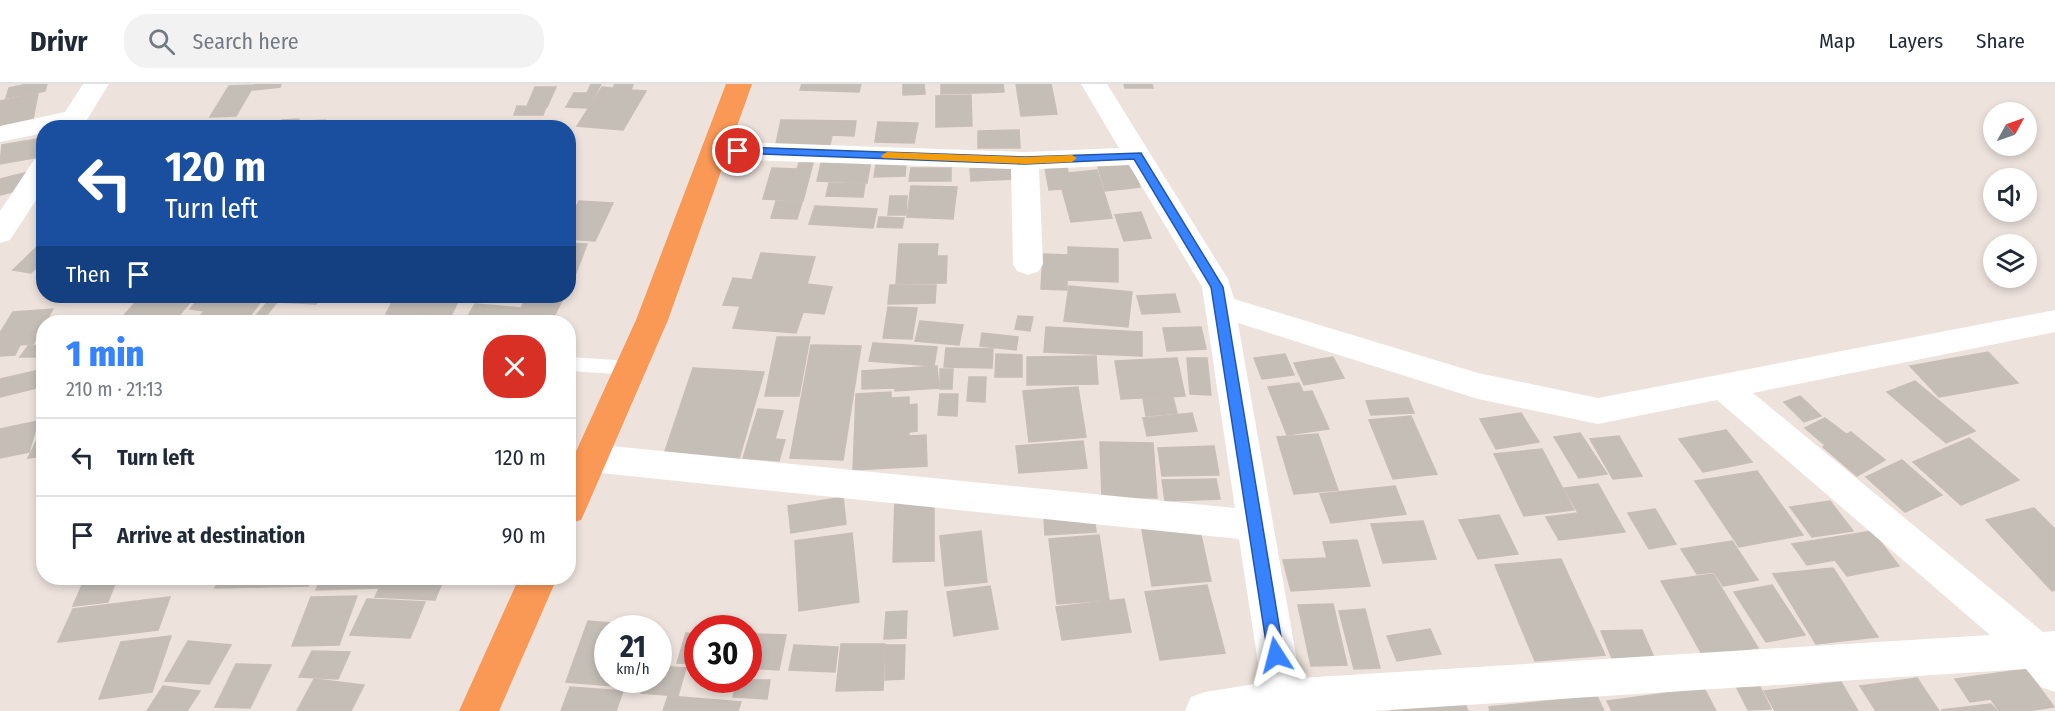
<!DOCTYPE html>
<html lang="en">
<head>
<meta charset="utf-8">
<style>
	body { margin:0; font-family:"Fira Sans Condensed",sans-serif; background:#f2f2f3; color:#1f2937; height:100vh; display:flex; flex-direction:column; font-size:22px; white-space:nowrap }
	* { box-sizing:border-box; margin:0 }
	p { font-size:20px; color:#747a83 }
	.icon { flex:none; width:33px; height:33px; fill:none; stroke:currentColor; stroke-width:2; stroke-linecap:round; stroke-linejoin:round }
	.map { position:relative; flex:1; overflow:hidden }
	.details { position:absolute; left:36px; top:231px; width:540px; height:270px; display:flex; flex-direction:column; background:#fff; border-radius:24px; box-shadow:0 3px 9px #0003 }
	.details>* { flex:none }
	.banner { position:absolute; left:36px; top:36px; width:540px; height:183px; border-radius:24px; box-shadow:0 3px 9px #0003; background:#1a4fa0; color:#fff; overflow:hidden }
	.needle { width:39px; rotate:50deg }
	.controls { position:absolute; left:1983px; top:18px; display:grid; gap:12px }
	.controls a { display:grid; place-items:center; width:54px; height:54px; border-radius:50%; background:#fff; box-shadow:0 3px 9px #0003; font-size:30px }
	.speed { position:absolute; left:594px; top:531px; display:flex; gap:12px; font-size:30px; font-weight:700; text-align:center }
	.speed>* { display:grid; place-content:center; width:78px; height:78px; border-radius:50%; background:#fff; box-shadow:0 3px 9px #0003; line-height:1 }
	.speed small { font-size:15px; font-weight:400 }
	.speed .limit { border:9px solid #d22; background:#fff; color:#111 }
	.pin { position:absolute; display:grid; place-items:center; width:51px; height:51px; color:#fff; margin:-26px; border:3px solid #fff; border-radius:50%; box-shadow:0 2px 6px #0007 }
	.me { position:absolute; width:66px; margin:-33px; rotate:351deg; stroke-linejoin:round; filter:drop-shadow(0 0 4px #0008) }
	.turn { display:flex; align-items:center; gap:21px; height:126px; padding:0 30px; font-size:27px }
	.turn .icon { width:78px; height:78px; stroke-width:2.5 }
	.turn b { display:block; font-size:42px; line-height:51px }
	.then { display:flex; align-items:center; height:57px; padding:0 30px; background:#0003; gap:12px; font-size:22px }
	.round { display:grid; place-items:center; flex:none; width:63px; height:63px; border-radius:24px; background:#f2f2f3 }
	.head { display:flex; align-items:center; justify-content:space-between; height:102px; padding:0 30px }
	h1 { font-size:36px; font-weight:800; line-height:45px; color:#3783ff }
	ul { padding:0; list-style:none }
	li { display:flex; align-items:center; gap:18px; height:78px; padding:0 30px; border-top:2px solid #e0e1e3 }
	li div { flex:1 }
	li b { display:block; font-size:22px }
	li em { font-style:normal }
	header { display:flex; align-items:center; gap:36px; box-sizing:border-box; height:84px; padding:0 30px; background:#fff; border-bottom:2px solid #e0e1e3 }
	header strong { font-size:28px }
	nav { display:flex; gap:33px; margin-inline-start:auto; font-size:21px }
	.search { width:420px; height:54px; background:#f2f2f3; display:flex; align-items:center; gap:15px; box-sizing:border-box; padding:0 21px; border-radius:24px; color:#747a83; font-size:22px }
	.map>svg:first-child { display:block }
	.building { fill:#c4beb7; stroke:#c8beb5; stroke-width:1.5 }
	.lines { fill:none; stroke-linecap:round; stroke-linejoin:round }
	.service { fill:#fff; fill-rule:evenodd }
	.minor { fill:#fff; fill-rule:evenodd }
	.trunk { fill:#fa9856; fill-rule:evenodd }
	.route { fill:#3783ff; stroke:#2455a6; stroke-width:1.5 }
	.slow { fill:#f59e0b }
</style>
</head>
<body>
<header>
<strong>Drivr</strong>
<div class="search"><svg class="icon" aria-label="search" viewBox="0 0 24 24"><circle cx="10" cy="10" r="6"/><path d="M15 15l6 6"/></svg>Search here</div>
<nav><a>Map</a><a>Layers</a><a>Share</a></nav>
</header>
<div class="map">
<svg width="2055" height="627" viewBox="0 0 2055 627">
	<rect width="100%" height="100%" fill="#ede2dc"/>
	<g class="building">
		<polygon points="27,0 47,0 45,7 6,14 9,4"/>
		<polygon points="255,0 281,0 280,3 253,6"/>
		<polygon points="591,0 601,0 588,24 566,23 574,9 587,9"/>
		<polygon points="615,0 633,1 631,6 646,7 623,46 577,42 602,3 613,4"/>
		<polygon points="802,0 861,0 859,8 800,6"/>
		<polygon points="903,0 924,0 925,10 903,11"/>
		<polygon points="941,0 1003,0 1004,8 941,10"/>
		<polygon points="1016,0 1051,0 1057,30 1021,32"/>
		<polygon points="1124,0 1152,0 1153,4 1125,4"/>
		<polygon points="254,1 236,32 210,33 229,2"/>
		<polygon points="535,3 556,3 547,23 527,22"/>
		<polygon points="38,9 32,40 0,47 0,17"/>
		<polygon points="971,11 972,42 936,43 936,12"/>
		<polygon points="517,22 546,23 543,31 514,31"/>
		<polygon points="299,35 295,44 279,44 282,36"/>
		<polygon points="325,36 321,43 304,44 307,37"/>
		<polygon points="781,36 856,37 854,52 832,51 830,61 776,60"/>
		<polygon points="878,38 918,39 914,59 875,58"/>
		<polygon points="1019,46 1020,64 978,64 978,47"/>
		<polygon points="44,54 44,72 0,80 2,61"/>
		<polygon points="822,75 871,77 867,99 817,97"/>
		<polygon points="799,79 813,79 803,117 763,115 772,84 797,85"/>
		<polygon points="876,80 906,80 905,92 874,93"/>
		<polygon points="1132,80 1140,103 1105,107 1098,83"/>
		<polygon points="1067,82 1068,89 1097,86 1112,134 1071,138 1062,105 1049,106 1045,84"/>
		<polygon points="1014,83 1015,95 971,97 970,85"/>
		<polygon points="911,84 951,84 951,97 909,97"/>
		<polygon points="28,88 25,105 0,111 0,95"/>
		<polygon points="829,99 865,100 863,113 826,112"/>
		<polygon points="911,102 957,103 953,135 907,133"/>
		<polygon points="890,112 907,112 906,131 888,131"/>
		<polygon points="579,117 613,119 595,157 568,155 568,139"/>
		<polygon points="776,117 802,118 797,135 771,134"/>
		<polygon points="815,122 877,125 873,144 809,140"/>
		<polygon points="1141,128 1151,154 1124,157 1115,131"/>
		<polygon points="879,133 904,134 902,144 877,143"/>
		<polygon points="42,158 44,176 31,189 13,186"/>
		<polygon points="568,159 587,160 570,205 568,205"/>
		<polygon points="899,160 938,160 937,172 947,172 946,199 896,200"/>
		<polygon points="1068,163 1118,165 1118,198 1067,196 1067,206 1041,205 1043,170 1068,171"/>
		<polygon points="761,169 815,173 807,200 832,203 824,230 803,228 796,249 733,244 740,222 723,221 733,194 752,196"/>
		<polygon points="890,201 936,201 935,219 888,220"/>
		<polygon points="1069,202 1132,208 1128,243 1064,237"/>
		<polygon points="1175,210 1180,228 1142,230 1137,212"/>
		<polygon points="141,212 195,212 174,238 118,238"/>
		<polygon points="201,212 265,212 250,232 274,234 270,238 195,238 204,227 190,225"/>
		<polygon points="273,212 282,212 266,232 257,230"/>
		<polygon points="283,212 321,212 316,220 279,218"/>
		<polygon points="395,212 416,212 460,213 451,232 386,230"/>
		<polygon points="527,212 563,215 551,238 464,238 475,220 521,224"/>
		<polygon points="888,223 917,224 912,255 883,254"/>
		<polygon points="53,225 33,260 20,261 15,271 0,272 0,249 13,228"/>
		<polygon points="415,232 458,236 457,238 411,238"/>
		<polygon points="1018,232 1033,233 1030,247 1015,245"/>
		<polygon points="920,237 963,241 959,261 915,257"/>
		<polygon points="1046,243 1142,248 1142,272 1044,268"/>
		<polygon points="1201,243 1206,265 1167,267 1163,244"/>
		<polygon points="982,249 1018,253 1016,266 980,262"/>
		<polygon points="777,253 810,253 799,312 765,312"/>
		<polygon points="873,259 937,263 934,282 869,277"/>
		<polygon points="44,261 44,273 20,273 28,262"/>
		<polygon points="811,261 861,262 843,376 790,374"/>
		<polygon points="946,264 993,265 992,284 944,283"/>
		<polygon points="1988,268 2018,299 1939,313 1910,282"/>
		<polygon points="996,270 1022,271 1022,293 995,293"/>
		<polygon points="1285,270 1294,291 1262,295 1254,274"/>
		<polygon points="1096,272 1098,300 1027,301 1027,273"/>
		<polygon points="1333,273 1344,294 1304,301 1294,279"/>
		<polygon points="1177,274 1185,312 1121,315 1115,277"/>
		<polygon points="1187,274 1207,274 1211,311 1190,310"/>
		<polygon points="937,282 939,304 895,307 895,304 862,305 862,287"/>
		<polygon points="693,284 764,288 739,375 664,370"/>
		<polygon points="44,285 41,303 0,313 0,295"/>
		<polygon points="940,285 953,285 952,305 940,305"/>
		<polygon points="969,293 986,293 985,318 967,317"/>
		<polygon points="1915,297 1975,347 1946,359 1887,308"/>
		<polygon points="1299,299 1303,308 1312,307 1329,345 1287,351 1268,303"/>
		<polygon points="1078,303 1086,353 1029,358 1023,307"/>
		<polygon points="891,308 891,314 909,313 909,321 917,320 917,347 909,348 909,352 926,351 927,382 853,386 856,310"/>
		<polygon points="940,310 958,310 957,332 938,331"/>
		<polygon points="1800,312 1821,332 1804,338 1784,318"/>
		<polygon points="1173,313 1177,329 1146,332 1143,315"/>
		<polygon points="1408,314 1414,329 1371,331 1366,317"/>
		<polygon points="758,325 783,327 775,355 785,356 779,377 743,374"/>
		<polygon points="1192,329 1197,347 1147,352 1143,334"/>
		<polygon points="1521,329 1539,358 1496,365 1480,335"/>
		<polygon points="1411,332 1437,390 1393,395 1369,336"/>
		<polygon points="1825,334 1846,350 1826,362 1805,344"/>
		<polygon points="38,337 29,368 0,374 0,345"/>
		<polygon points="42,346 44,372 28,374"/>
		<polygon points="1726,346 1752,378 1703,388 1679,355"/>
		<polygon points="1851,348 1885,376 1857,392 1823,363"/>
		<polygon points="1580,349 1607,390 1579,394 1554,353"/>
		<polygon points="1318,350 1338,406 1294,410 1277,353"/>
		<polygon points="1619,352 1642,392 1613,395 1590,355"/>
		<polygon points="1969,354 2019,396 1961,421 1913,378"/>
		<polygon points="1083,357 1087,384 1019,389 1016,362"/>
		<polygon points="1100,358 1153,359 1157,414 1102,413"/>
		<polygon points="1214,362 1219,391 1162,392 1158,364"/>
		<polygon points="1542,365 1574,426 1524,432 1494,370"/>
		<polygon points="1902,376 1942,411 1905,428 1866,393"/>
		<polygon points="1757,387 1803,451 1739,463 1695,397"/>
		<polygon points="1216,395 1220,415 1165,417 1162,396"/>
		<polygon points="1598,400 1625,448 1559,456 1546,433 1578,429 1564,404"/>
		<polygon points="1395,402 1406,430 1331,439 1320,410"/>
		<polygon points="843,413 846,440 791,449 788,422"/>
		<polygon points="934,413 934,477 893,478 895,414"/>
		<polygon points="1830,417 1853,447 1812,453 1790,423"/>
		<polygon points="2034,424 2055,445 2055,506 2052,507 1986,436"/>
		<polygon points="1655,425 1676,460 1649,465 1628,429"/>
		<polygon points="1094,431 1096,448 1045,451 1044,434"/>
		<polygon points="1499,431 1518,470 1478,475 1459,436"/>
		<polygon points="1423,437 1436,475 1383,479 1371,440"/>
		<polygon points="1199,442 1211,497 1152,502 1142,446"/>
		<polygon points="981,447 987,498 945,502 940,452"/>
		<polygon points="1872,447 1899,482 1847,492 1835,476 1807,481 1792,460"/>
		<polygon points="852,449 859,518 799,527 795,457"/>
		<polygon points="1099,451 1109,516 1057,520 1049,455"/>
		<polygon points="1357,456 1370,502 1291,507 1283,476 1327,474 1323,458"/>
		<polygon points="1732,457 1758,496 1723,502 1714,488 1697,490 1681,465"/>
		<polygon points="1561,475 1605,571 1535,577 1495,481"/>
		<polygon points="1833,484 1878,553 1816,560 1773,490"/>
		<polygon points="1713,490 1758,564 1703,572 1661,497"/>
		<polygon points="85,494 117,494 108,518 73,522"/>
		<polygon points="220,494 311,494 308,502 215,504"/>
		<polygon points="321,494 382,494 378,504 316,506"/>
		<polygon points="384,494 444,494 435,516 375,513"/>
		<polygon points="1207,501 1225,569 1160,576 1145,508"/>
		<polygon points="1772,501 1805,551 1766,558 1734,508"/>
		<polygon points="990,502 998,545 954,552 947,508"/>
		<polygon points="357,512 339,561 292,562 311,513"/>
		<polygon points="170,513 158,546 58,558 73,525"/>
		<polygon points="367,515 425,518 410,554 350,551"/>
		<polygon points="1124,515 1131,548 1062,556 1056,523"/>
		<polygon points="1333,520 1347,581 1311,582 1298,521"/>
		<polygon points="1365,525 1380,584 1354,585 1339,527"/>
		<polygon points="907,527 906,554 884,555 886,528"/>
		<polygon points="588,537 659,543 658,546 608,544 608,596 643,596 640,604 566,598"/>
		<polygon points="1430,545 1441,570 1397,577 1387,552"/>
		<polygon points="1642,546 1655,576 1613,577 1601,547"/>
		<polygon points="686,549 698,550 698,580 677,579"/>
		<polygon points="753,550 786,551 779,586 748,584"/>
		<polygon points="171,552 152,608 99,615 121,558"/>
		<polygon points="188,557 231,561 209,600 165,597"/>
		<polygon points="841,560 885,560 883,606 836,607"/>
		<polygon points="794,561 838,563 835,588 789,586"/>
		<polygon points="886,561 905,561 904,595 885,596"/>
		<polygon points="312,567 350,568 338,595 299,593"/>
		<polygon points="236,580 271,581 250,624 215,623"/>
		<polygon points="658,582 686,584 678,612 641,609 646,596 658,596"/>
		<polygon points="2026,585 2054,623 2027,627 1999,627 1991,615 1970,618 1955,595"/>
		<polygon points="1917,594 1939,627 1876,627 1860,602"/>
		<polygon points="314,595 364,601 351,627 297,627"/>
		<polygon points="737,596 770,596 767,615 733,613"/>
		<polygon points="1841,598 1858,627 1775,627 1764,607"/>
		<polygon points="163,602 200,607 187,627 147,627"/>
		<polygon points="570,603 623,607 616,627 561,627"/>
		<polygon points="1760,603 1771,625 1748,626 1737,604"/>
		<polygon points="1704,604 1716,627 1612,627 1607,617"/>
		<polygon points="668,612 741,618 738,627 663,627"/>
		<polygon points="1597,612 1604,627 1490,627 1489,623"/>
		<polygon points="1465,620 1468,627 1390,627"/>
		<polygon points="1991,620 1997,627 1941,626"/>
	</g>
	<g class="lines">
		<polygon class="service" points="568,273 632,277 638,279 641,284 638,289 632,291 568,287"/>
		<g class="minor">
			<polygon points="83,0 109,0 82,44 44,44 44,49 0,58 0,42 65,28"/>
			<path d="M1081,0H1107L1228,195L1234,215L1478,289L1598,314L2055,226V248L1753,309L2043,548L2055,547V608L2041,603L2026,585L1373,627H1185L1191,613L1205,608L1261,599L1239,455L591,388L579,384L574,374L579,364L591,360L1235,424L1202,203L1129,81L1039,85L1043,180L1039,187L1028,191L1017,187L1013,180L1011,85L715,75L705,72L701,66L705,60L715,57L1025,68L1119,64ZM1238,239L1478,315L1598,340L1717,316L1990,551L1300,594Z"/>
			<polygon points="44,73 44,104 10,156 0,159 0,127 34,76"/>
		</g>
		<g class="trunk">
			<polygon points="726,0 752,0 668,236 586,425 581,436 568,440 568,385 636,236"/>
			<polygon points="519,494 557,494 499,627 459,627"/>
		</g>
	</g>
	<polygon class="route" points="738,63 1025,73 1141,69 1223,203 1284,571 1282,576 1276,578 1270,576 1268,571 1211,203 1134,75 1025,80 734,69 734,64"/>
	<polygon class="slow" points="887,68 1025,73 1072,71 1077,74 1072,78 1025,80 883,74 881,72"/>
</svg>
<div class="controls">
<a><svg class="needle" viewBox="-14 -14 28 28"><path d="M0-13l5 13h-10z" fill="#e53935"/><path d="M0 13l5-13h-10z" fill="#747a83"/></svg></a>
<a><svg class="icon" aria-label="sound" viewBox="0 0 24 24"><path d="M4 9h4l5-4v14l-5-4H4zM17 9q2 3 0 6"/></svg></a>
<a><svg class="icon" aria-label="layers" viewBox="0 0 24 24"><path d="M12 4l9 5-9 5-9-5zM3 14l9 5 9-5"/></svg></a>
</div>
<div class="speed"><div>21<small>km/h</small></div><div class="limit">30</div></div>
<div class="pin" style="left:738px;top:67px;background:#d93025"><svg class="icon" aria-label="arrive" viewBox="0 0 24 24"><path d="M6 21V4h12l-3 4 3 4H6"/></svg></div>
<svg class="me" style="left:1276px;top:571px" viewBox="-20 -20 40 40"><path d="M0-17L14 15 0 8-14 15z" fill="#3783ff" stroke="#fff" stroke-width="4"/></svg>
<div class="banner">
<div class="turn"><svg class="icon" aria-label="left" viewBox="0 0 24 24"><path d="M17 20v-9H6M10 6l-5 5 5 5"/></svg><div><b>120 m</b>Turn left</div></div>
<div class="then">Then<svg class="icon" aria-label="arrive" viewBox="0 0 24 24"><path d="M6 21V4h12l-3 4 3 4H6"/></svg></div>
</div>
<section class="details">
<div class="head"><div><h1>1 min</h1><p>210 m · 21:13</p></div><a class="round" style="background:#d93025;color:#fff"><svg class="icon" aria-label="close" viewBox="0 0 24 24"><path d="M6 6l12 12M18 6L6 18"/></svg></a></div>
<ul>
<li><svg class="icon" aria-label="left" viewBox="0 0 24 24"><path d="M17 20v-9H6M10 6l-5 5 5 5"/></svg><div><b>Turn left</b></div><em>120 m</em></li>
<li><svg class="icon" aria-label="arrive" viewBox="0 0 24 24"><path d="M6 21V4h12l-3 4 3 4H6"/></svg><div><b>Arrive at destination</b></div><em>90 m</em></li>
</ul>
</section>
</div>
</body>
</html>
